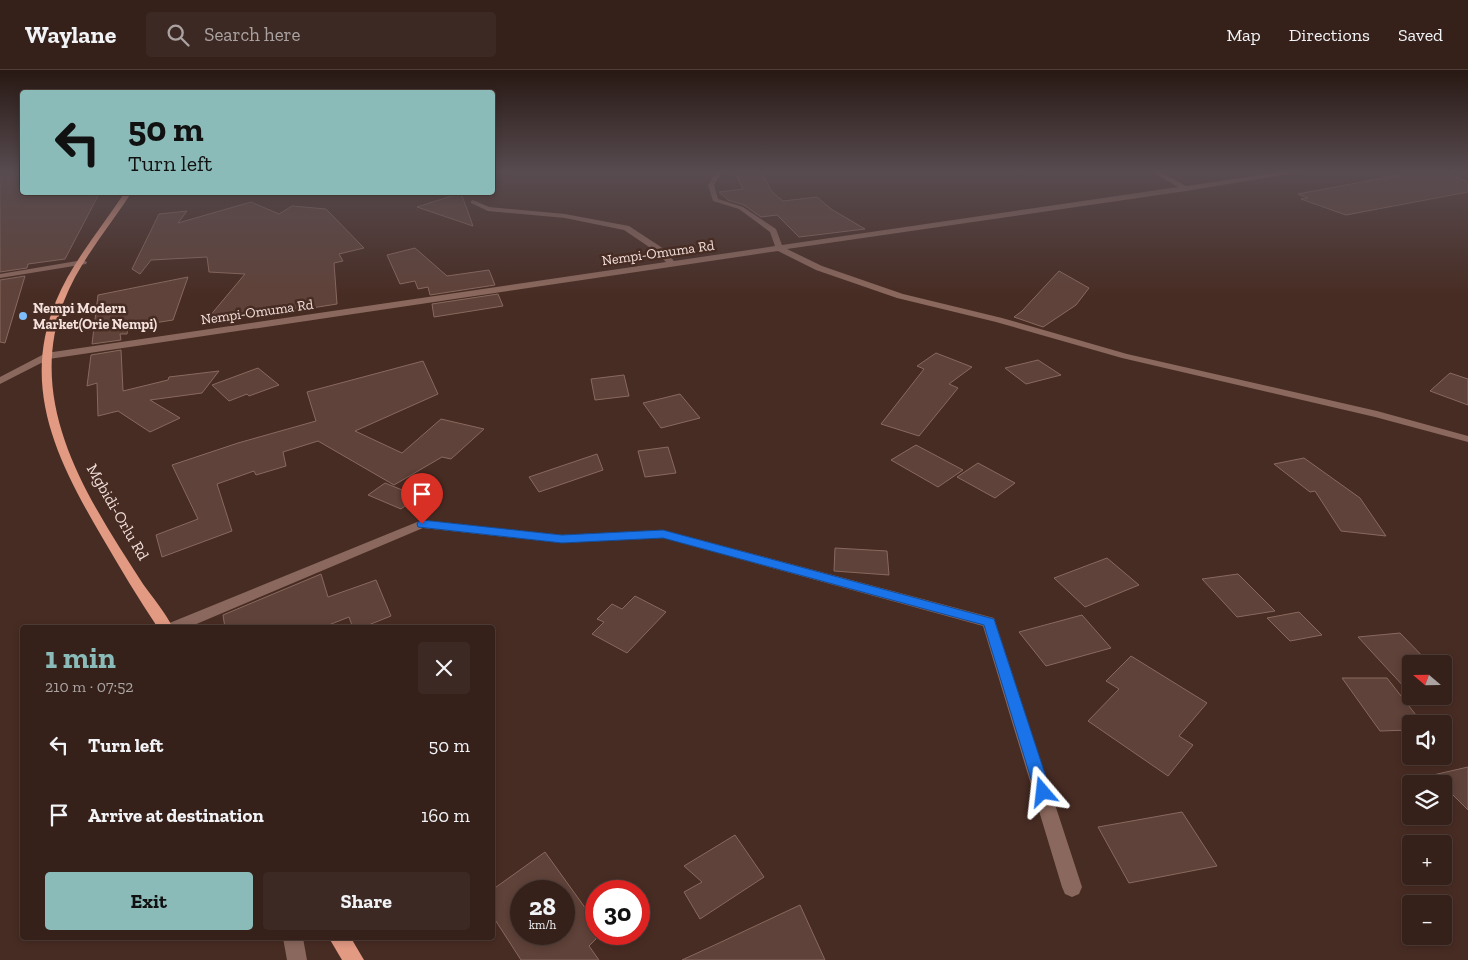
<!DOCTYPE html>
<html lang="en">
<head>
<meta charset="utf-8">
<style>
	body { margin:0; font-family:"Zilla Slab",serif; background:#3d2923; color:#f1f3f6; height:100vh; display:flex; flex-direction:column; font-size:19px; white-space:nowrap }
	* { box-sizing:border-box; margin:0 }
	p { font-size:16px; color:#aaa3a2 }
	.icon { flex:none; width:28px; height:28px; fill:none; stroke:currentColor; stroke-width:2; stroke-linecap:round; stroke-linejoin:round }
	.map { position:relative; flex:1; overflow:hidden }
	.details { position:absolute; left:20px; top:555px; width:475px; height:315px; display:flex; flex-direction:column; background:#35211a; border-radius:5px; box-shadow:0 2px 8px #0003,0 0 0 1px #4f3e39 }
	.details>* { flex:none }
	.top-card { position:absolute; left:20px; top:20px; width:475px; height:105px; border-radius:5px; box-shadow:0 2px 8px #0003,0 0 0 1px #4f3e39; background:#8bbbb9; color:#111; overflow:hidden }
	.needle { width:32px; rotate:290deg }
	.controls { position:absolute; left:1402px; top:585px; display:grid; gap:10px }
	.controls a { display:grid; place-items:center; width:50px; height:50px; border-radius:5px; background:#35211a; box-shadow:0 2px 8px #0003,0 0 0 1px #4f3e39; font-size:25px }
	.speed { position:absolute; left:510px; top:810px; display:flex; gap:10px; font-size:25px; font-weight:700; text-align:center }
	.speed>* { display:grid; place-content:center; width:65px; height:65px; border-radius:50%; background:#35211a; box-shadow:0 2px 8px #0003,0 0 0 1px #4f3e39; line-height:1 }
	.speed small { font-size:12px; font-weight:400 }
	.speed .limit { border:8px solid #d22; background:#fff; color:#111 }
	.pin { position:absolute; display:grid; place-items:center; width:42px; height:42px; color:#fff; margin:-51px -21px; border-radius:50% 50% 50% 0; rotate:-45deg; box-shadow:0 0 5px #0007 }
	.pin .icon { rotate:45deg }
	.me { position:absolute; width:55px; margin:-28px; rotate:343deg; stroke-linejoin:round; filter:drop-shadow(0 0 4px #0008) }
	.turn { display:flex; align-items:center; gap:18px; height:105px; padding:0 25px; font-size:22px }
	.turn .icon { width:65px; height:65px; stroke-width:2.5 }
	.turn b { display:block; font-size:35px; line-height:42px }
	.round { display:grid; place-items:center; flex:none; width:52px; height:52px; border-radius:5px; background:#3d2923 }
	.headline { display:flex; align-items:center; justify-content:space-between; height:85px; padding:0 25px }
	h1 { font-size:30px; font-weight:700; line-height:38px; color:#8bbbb9 }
	.action { display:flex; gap:10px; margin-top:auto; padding:10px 25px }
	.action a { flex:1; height:58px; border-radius:5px; background:#8bbbb9; color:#111; font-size:20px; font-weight:700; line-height:58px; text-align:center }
	.action a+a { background:#3d2923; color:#f1f3f6 }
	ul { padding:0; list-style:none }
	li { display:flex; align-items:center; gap:15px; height:70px; padding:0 25px }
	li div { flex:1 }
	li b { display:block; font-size:19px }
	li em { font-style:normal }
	header { display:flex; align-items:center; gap:30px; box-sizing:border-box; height:70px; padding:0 25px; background:#35211a; border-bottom:1px solid #4f3e39 }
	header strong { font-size:24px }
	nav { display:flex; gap:28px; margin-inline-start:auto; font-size:18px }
	.search { width:350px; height:45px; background:#3d2923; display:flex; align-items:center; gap:12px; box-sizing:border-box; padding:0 18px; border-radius:5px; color:#aaa3a2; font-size:19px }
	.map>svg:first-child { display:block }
	.building { fill:#5f4239; stroke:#89695f; fill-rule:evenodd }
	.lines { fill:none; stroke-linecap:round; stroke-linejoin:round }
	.minor { fill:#8b685d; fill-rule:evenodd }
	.major { fill:#e29a83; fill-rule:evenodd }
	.route { fill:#1a73e8; stroke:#114b97 }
	.poi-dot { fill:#7ebdf9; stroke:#472c23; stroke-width:2 }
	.labels { text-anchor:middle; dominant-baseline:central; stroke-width:5; stroke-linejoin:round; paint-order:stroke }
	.far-street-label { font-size:14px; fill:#f4e1dc; stroke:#472c23 }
	.far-poi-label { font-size:14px; font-weight:bold; fill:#f4e1dc; stroke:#472c23; text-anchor:start }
	.street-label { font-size:16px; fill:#f4e1dc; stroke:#472c23 }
</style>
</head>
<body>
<header>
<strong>Waylane</strong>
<div class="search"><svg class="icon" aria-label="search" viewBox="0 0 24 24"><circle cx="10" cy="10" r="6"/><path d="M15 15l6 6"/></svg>Search here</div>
<nav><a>Map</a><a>Directions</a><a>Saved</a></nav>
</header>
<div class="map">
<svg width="1468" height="890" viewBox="0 0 1468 890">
	<rect width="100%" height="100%" fill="#472c23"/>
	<g class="building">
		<polygon points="0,101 22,101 22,122 100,122 65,189 28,194 27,198 0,202"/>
		<polygon points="734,101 761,101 772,122 783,131 817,127 831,139 865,159 799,167 777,145 761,147 744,135 728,130 719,122 743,119"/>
		<polygon points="1444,102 1468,112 1468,122 1346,145 1301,129 1308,128 1298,124 1410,103"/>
		<polygon points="461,123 473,156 417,137"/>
		<polygon points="251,132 279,144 292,136 326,139 364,178 339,184 343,191 334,193 337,234 299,240 299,238 251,242 248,245 209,247 245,204 209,202 207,187 151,190 140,204 132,199 159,144 187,141 178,153"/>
		<polygon points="415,178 447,206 489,200 495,215 430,225 428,217 418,219 415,211 400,214 387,185"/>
		<polygon points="1059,201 1089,218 1076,235 1043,257 1014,247 1022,241"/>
		<polygon points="25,206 5,273 0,272 0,210"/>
		<polygon points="188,207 173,250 128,257 127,264 120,264 121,270 92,274 98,225"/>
		<polygon points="498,224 503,236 434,247 432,234"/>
		<polygon points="121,280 123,321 168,310 169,307 219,301 202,323 150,330 180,348 150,362 118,341 98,346 97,313 87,316 91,285"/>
		<polygon points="936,283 972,297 949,314 958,318 919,366 881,354 924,299 917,296"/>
		<polygon points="1038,290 1061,305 1026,314 1005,298"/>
		<polygon points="423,291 438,324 355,361 402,383 441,349 484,359 451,389 442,387 394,415 318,371 283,382 286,396 256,405 254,401 217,414 232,461 162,487 156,465 198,449 172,395 238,373 316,351 307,322"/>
		<polygon points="258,298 279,315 249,326 247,324 229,331 212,315"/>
		<polygon points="1450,303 1468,309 1468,335 1430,321"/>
		<polygon points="624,305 629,326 595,330 591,309"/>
		<polygon points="680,324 700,348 661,358 643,333"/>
		<polygon points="916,375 963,400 938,417 891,390"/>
		<polygon points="668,377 676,403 645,407 638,381"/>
		<polygon points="597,384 603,400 539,422 529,407"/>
		<polygon points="1304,388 1360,428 1386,466 1341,461 1315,421 1310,422 1274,394"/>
		<polygon points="978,393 1015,413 995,428 957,407"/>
		<polygon points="385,413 417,426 401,439 368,425"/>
		<polygon points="835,478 887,481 889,505 834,501"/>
		<polygon points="1107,488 1139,515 1085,537 1054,508"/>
		<polygon points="321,504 328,527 376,510 391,546 361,558 353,558 349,547 321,558 225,558 223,545"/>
		<polygon points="1238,504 1275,541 1237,547 1202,509"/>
		<polygon points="635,526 666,542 627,583 592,564 604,552 597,549 612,534 622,539"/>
		<polygon points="1299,542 1322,565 1290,571 1267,548"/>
		<polygon points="1082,545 1111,578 1046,596 1019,562"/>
		<polygon points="1400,563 1430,594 1411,594 1411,619 1406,619 1358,567"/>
		<polygon points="1131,586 1207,633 1179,666 1193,675 1168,706 1088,651 1119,619 1106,611"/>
		<polygon points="1342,608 1387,608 1423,654 1411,654 1411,660 1380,661"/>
		<polygon points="1468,697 1468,740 1433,705"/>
		<polygon points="1182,742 1217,796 1129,813 1098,757"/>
		<polygon points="735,765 764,807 700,849 684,822 702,812 684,796"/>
		<path d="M545,782L586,839L596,831V869L589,876L599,890H521L492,845V820ZM521,821H564V864H521Z"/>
		<polygon points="800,835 825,890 682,890 719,873"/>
	</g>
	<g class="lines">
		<g class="minor">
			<polygon points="717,101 723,101 714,115 718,129 743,137 776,159 782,175 1178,117 1151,101 1159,101 1186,116 1287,101 1306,101 1186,121 787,179 822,196 903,224 1002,248 1127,284 1377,341 1468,366 1468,372 1375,347 1122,288 996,252 897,228 816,200 778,181 49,289 0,314 0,307 46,283 666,192 655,181 624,160 565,148 488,141 471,133 471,131 473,130 489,137 565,144 629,156 661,177 674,191 775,176 770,162 739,139 713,131 708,115"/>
			<polygon points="83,190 87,192 86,194 0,208 0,204"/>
			<polygon points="422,450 562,465 663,460 994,548 1082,817 1079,824 1072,827 1065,824 1062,817 983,556 663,468 562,473 423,458 187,558 165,558 167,554"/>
			<polygon points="283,868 303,868 307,890 287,890"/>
		</g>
		<g class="major">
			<path d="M125,122H132C109,157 79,192 64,231C24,335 89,430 143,514C153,528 165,542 173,558H158C138,528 120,498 102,467C58,392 20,318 56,231C72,192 102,157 125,122Z"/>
			<polygon points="329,868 351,868 364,890 342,890"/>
		</g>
	</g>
	<linearGradient id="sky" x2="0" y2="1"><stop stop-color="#271813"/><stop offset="0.45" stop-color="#584b50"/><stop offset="1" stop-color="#584b50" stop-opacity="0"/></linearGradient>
	<rect width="1468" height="226" fill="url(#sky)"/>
	<polygon class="route" points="422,450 562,465 663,460 994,549 1051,722 1048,727 1043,729 1037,727 1035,722 984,555 663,468 562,473 418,457 417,454 418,452"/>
	<circle class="poi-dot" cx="23" cy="246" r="5"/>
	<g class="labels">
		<g class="far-street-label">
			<text transform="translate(658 183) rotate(-8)">Nempi-Omuma Rd</text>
			<text transform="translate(257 242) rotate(-8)">Nempi-Omuma Rd</text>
		</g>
		<g class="far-poi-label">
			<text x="33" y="238">Nempi Modern<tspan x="33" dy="16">Market(Orie Nempi)</tspan></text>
		</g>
		<g class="street-label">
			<text transform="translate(118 442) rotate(60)">Mgbidi-Orlu Rd</text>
		</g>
	</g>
</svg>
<div class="controls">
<a><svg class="needle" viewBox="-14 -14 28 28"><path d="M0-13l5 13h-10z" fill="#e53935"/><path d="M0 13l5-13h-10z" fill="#aaa3a2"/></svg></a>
<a><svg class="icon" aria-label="sound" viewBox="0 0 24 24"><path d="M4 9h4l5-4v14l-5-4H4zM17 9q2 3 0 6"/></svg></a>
<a><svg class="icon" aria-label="layers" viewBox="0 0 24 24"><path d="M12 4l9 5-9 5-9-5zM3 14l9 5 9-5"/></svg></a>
<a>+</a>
<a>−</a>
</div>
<div class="speed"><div>28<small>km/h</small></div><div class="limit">30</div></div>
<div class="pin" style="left:422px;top:454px;background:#d93025"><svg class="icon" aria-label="arrive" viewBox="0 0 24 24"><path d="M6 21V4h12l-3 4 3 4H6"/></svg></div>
<svg class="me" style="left:1043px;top:722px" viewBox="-20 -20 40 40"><path d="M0-17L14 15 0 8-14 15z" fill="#1a73e8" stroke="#fff" stroke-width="4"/></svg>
<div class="top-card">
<div class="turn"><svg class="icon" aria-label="left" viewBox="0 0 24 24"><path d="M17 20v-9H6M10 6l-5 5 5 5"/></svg><div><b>50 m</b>Turn left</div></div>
</div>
<section class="details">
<div class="headline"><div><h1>1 min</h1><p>210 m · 07:52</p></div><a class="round"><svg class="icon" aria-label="close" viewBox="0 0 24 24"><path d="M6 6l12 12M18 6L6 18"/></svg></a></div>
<ul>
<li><svg class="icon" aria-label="left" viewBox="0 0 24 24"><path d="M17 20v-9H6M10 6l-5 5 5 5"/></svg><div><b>Turn left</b></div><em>50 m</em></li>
<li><svg class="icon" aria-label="arrive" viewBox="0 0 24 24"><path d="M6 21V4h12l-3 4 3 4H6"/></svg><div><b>Arrive at destination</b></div><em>160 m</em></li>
</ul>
<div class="action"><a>Exit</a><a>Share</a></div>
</section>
</div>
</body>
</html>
